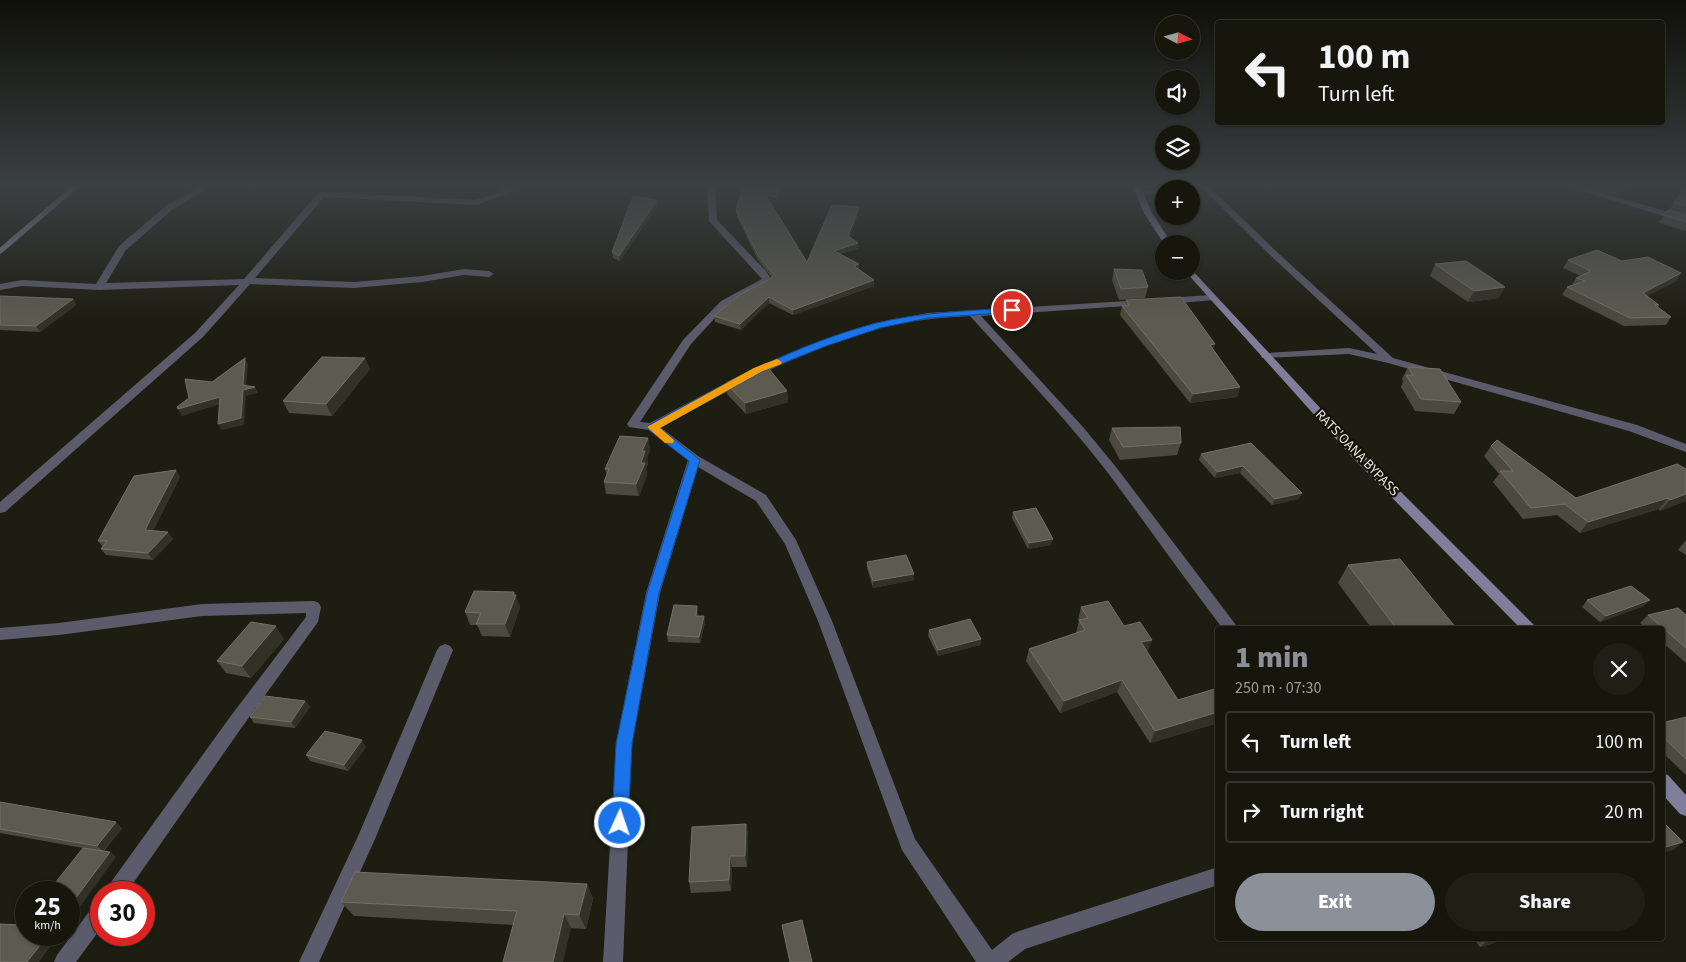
<!DOCTYPE html>
<html lang="en">
<head>
<meta charset="utf-8">
<style>
	body { margin:0; font-family:"Source Sans 3",sans-serif; background:#1f1f16; color:#f1f3f6; height:100vh; display:flex; flex-direction:column; font-size:19px; white-space:nowrap }
	* { box-sizing:border-box; margin:0 }
	p { font-size:16px; color:#9e9f9d }
	.icon { flex:none; width:28px; height:28px; fill:none; stroke:currentColor; stroke-width:2; stroke-linecap:round; stroke-linejoin:round }
	.map { position:relative; flex:1; overflow:hidden }
	.side { position:absolute; left:1215px; top:626px; width:450px; height:315px; display:flex; flex-direction:column; background:#16160d; border-radius:5px; box-shadow:0 1px 4px #0004,0 0 0 1px #35352e }
	.side>* { flex:none }
	.guide { position:absolute; left:1215px; top:20px; width:450px; height:105px; border-radius:5px; box-shadow:0 1px 4px #0004,0 0 0 1px #35352e; background:#16160d; color:#f1f3f6; overflow:hidden }
	.needle { width:32px; rotate:96deg }
	.buttons { position:absolute; left:1155px; top:15px; display:grid; gap:10px }
	.buttons a { display:grid; place-items:center; width:45px; height:45px; border-radius:50%; background:#16160d; box-shadow:0 1px 4px #0004,0 0 0 1px #35352e; font-size:25px }
	.speed { position:absolute; left:15px; top:881px; display:flex; gap:10px; font-size:25px; font-weight:700; text-align:center }
	.speed>* { display:grid; place-content:center; width:65px; height:65px; border-radius:50%; background:#16160d; box-shadow:0 1px 4px #0004,0 0 0 1px #35352e; line-height:1 }
	.speed small { font-size:12px; font-weight:400 }
	.speed .limit { border:8px solid #d22; background:#fff; color:#111 }
	.pin { position:absolute; display:grid; place-items:center; width:42px; height:42px; color:#fff; margin:-21px; border:2px solid #fff; border-radius:50%; box-shadow:0 1px 5px #0007 }
	.me { position:absolute; width:55px; margin:-28px; rotate:3deg; stroke-linejoin:round; filter:drop-shadow(0 0 4px #0008) }
	.turn { display:flex; align-items:center; gap:18px; height:105px; padding:0 20px; font-size:22px }
	.turn .icon { width:65px; height:65px; stroke-width:2.5 }
	.turn b { display:block; font-size:35px; line-height:42px }
	.round { display:grid; place-items:center; flex:none; width:52px; height:52px; border-radius:26px; background:#1f1f16 }
	.head { display:flex; align-items:center; justify-content:space-between; height:85px; padding:0 20px }
	h1 { font-size:30px; font-weight:800; line-height:38px; color:#8c9099 }
	.button { display:flex; gap:10px; margin-top:auto; padding:10px 20px }
	.button a { flex:1; height:58px; border-radius:30px; background:#8c9099; color:#fff; font-size:20px; font-weight:800; line-height:58px; text-align:center }
	.button a+a { background:#1f1f16; color:#f1f3f6 }
	ul { padding:0; list-style:none }
	li { display:flex; align-items:center; gap:15px; height:62px; margin:0 10px 8px; padding:0 10px; border:2px solid #35352e; border-radius:5px }
	li div { flex:1 }
	li b { display:block; font-size:19px }
	li em { font-style:normal }
	.map>svg:first-child { display:block }
	.lines { fill:none; stroke-linecap:round; stroke-linejoin:round }
	.stream { stroke:#86829c; stroke-width:5.5 }
	.street { fill:#5c5b6c; fill-rule:evenodd }
	.secondary { fill:#817e9b; fill-rule:evenodd }
	.wall { fill:#4c4a3e }
	.shaded-wall { fill:#323125 }
	.building { fill:#5d5b50; stroke:#737166 }
	.route { fill:#1a73e8; stroke:#114b97 }
	.slow { fill:#f59e0b }
	.labels { text-anchor:middle; dominant-baseline:central; stroke-width:4.5; stroke-linejoin:round; paint-order:stroke }
	.street-label { font-size:14px; fill:#eae9e1; stroke:#151408 }
</style>
</head>
<body>
<div class="map">
<svg width="1686" height="962" viewBox="0 0 1686 962">
	<rect width="100%" height="100%" fill="#1e1d11"/>
	<g class="lines">
		<polyline class="stream" points="0,251 75,187"/>
		<g class="street">
			<polygon points="201,187 210,187 173,209 126,250 106,283 244,279 319,192 322,192 476,200 513,187 523,187 477,205 324,197 255,278 354,282 422,276 464,269 489,271 494,274 489,277 464,275 422,282 354,288 250,284 203,337 5,512 0,513 0,502 195,333 239,285 99,290 22,286 0,290 0,284 22,280 96,284 119,246 167,205"/>
			<path d="M707,187H715L717,220L765,270L772,280L727,305L691,344L640,422L650,423L754,368L819,342L874,323L928,313L1144,300L1146,302L1141,305L981,316L1083,427L1116,467L1239,629H1223C1184,578 1147,525 1108,473C1066,418 1017,368 970,316C940,318 909,320 879,328C801,350 731,389 660,427L698,456L766,495L796,540L832,621L915,839L992,950L1012,934L1019,931L1218,867V885L1025,949L1008,962H976L902,850L818,621L785,544L756,501L698,467L660,593L632,744L623,962H603L616,744L646,593L688,460L649,430L629,427L627,424L683,340L721,301L762,279L709,221Z"/>
			<polygon points="1188,187 1215,187 1212,189 1277,252 1393,358 1637,425 1686,444 1686,452 1629,431 1388,363 1349,354 1262,358 1261,356 1266,353 1349,348 1377,354 1271,256 1204,190 1191,191 1191,189 1187,189"/>
			<polygon points="1570,187 1581,187 1686,217 1686,223"/>
			<polygon points="1164,189 1164,193 1140,195 1136,193 1140,191"/>
			<polygon points="1212,295 1215,296 1215,300 1166,304 1161,301 1166,298"/>
			<polygon points="314,601 319,603 321,607 318,622 242,727 127,892 107,892 109,885 230,717 306,617 306,613 202,616 59,635 0,640 0,628 59,623 202,604"/>
			<polygon points="445,644 450,646 453,650 375,839 319,962 299,962 359,834 437,650 440,646"/>
			<polygon points="101,902 101,928 76,962 54,962 57,955 94,905"/>
		</g>
		<g class="secondary">
			<polygon points="1133,187 1141,187 1152,213 1172,244 1164,244 1144,213"/>
			<polygon points="1191,269 1361,452 1538,629 1521,629 1353,458 1185,271 1191,271"/>
			<polygon points="1662,773 1668,775 1686,795 1686,816 1680,814 1662,794"/>
		</g>
	</g>
	<g class="wall">
		<polygon points="743,187 783,187 777,198 767,196 807,262 859,212 850,237 858,249 840,254 859,264 859,270 874,280 874,286 793,315 769,303 741,330 715,322 714,316 771,277 758,260 737,217 736,211"/>
		<polygon points="1593,187 1629,187 1616,195"/>
		<polygon points="1686,187 1686,231 1659,223 1664,215 1669,210"/>
		<polygon points="658,205 620,261 613,258 612,252"/>
		<polygon points="1568,260 1622,261 1681,273 1676,281 1647,296 1659,305 1658,307 1671,317 1666,325 1624,326 1562,295 1567,287 1572,286 1572,285 1576,278 1581,276 1563,268"/>
		<polygon points="1435,264 1499,298 1468,302 1430,276"/>
		<polygon points="1114,269 1148,287 1145,298 1119,300 1112,280"/>
		<polygon points="0,296 73,299 76,305 40,332 0,330"/>
		<polygon points="1126,300 1213,349 1240,387 1237,397 1190,403 1120,315 1122,306 1125,305"/>
		<polygon points="1408,367 1461,402 1454,414 1415,411 1401,387 1403,381 1402,379"/>
		<polygon points="370,369 332,416 289,413 283,401"/>
		<polygon points="726,383 787,391 788,402 746,414 727,394"/>
		<polygon points="1112,428 1181,443 1177,455 1120,460 1109,440"/>
		<polygon points="648,438 650,450 647,458 648,464 646,469 647,475 639,496 606,494 604,482 607,475 605,469"/>
		<polygon points="1251,443 1299,499 1272,505 1240,473 1215,478 1199,460 1201,454"/>
		<polygon points="1491,446 1576,498 1686,469 1686,501 1660,511 1659,509 1580,533 1557,515 1523,519 1493,482 1499,474 1484,456"/>
		<polygon points="180,477 153,531 173,539 153,560 106,555 101,549 103,547 98,541"/>
		<polygon points="1013,512 1051,545 1028,549 1012,518"/>
		<polygon points="1686,540 1686,555 1678,550"/>
		<polygon points="867,562 914,574 914,580 873,588 867,568"/>
		<polygon points="1348,565 1457,629 1372,629 1338,583"/>
		<polygon points="514,592 520,607 510,637 482,636 477,625 470,625 465,612"/>
		<polygon points="1587,600 1644,606 1600,622 1582,607"/>
		<polygon points="1081,607 1124,626 1152,640 1147,652 1178,700 1218,688 1218,723 1150,743 1117,692 1060,713 1026,661 1029,649 1076,633 1079,621 1078,620"/>
		<polygon points="698,612 698,616 704,616 705,622 700,643 668,642 667,635"/>
		<polygon points="1648,615 1686,615 1686,663 1662,642 1662,629 1647,629 1640,623"/>
		<polygon points="929,630 981,639 980,645 938,656 928,636"/>
		<polygon points="284,639 251,678 226,673 217,661"/>
		<polygon points="305,701 310,707 295,728 254,723 250,717"/>
		<polygon points="1686,717 1686,775 1662,752 1662,723"/>
		<polygon points="366,747 348,771 310,761 306,755"/>
		<polygon points="0,802 122,828 104,851 110,852 116,857 83,848 0,833"/>
		<polygon points="746,824 748,835 747,867 732,867 731,891 691,893 689,882"/>
		<polygon points="587,884 593,899 586,929 354,916 341,902"/>
		<polygon points="1474,939 1507,939 1480,947"/>
	</g>
	<g class="shaded-wall">
		<polygon points="780,187 783,187 777,198 777,192"/>
		<polygon points="1625,187 1629,187 1616,195 1620,190"/>
		<polygon points="657,200 658,205 620,261 619,256"/>
		<polygon points="859,207 859,212 848,241 848,236"/>
		<polygon points="858,243 858,249 834,256 834,251"/>
		<polygon points="859,264 859,269 854,272 854,266"/>
		<polygon points="1681,273 1676,281 1638,301 1643,293"/>
		<polygon points="874,280 874,286 793,315 793,310"/>
		<polygon points="1505,287 1499,298 1468,302 1474,291"/>
		<polygon points="769,297 769,303 741,330 740,324"/>
		<polygon points="73,299 76,305 40,332 36,326"/>
		<polygon points="1215,344 1212,353 1210,345"/>
		<polygon points="245,358 248,364 246,389 255,387 258,393 246,396 244,425 222,430 218,424 243,390"/>
		<polygon points="365,358 370,369 332,416 326,404"/>
		<polygon points="1240,387 1237,397 1190,403 1193,394"/>
		<polygon points="787,391 788,402 746,414 745,403"/>
		<polygon points="220,397 224,403 182,416 178,409"/>
		<polygon points="648,438 650,450 647,458 648,464 646,469 647,475 639,496 636,484 641,463 642,451"/>
		<polygon points="1243,466 1240,473 1215,478 1217,472"/>
		<polygon points="176,470 180,477 150,537 145,530"/>
		<polygon points="1302,493 1299,499 1272,505 1275,499"/>
		<polygon points="1686,494 1686,501 1660,511 1670,500"/>
		<polygon points="1668,498 1659,509 1580,533 1588,522"/>
		<polygon points="168,532 173,539 153,560 148,553"/>
		<polygon points="1053,539 1051,545 1028,549 1029,543"/>
		<polygon points="914,574 914,580 873,588 873,581"/>
		<polygon points="514,592 520,607 510,637 505,624"/>
		<polygon points="1650,600 1644,606 1600,622 1606,616"/>
		<polygon points="697,606 698,612 697,622 696,616"/>
		<polygon points="704,616 705,622 700,643 699,637"/>
		<polygon points="276,626 284,639 251,678 242,666"/>
		<polygon points="981,639 980,645 938,656 938,650"/>
		<polygon points="1152,640 1147,652 1141,642"/>
		<polygon points="1122,680 1117,692 1060,713 1064,701"/>
		<polygon points="305,701 310,707 295,728 291,722"/>
		<polygon points="1218,712 1218,723 1150,743 1155,731"/>
		<polygon points="362,740 366,747 348,771 344,765"/>
		<polygon points="116,822 122,828 103,851 97,846"/>
		<polygon points="746,824 748,835 747,867 745,856"/>
		<polygon points="1683,842 1673,850 1662,853 1662,848"/>
		<polygon points="110,852 116,857 69,922 69,907"/>
		<polygon points="730,856 732,867 731,891 729,880"/>
		<polygon points="587,884 593,899 586,929 579,915"/>
		<polygon points="564,914 571,928 563,962 553,962"/>
		<polygon points="48,935 59,935 39,962 27,962"/>
		<polygon points="1491,939 1507,939 1480,947 1488,940"/>
	</g>
	<g class="building">
		<polygon points="743,187 780,187 777,192 763,191 807,262 832,205 859,207 848,236 858,243 834,251 859,264 854,266 874,280 793,310 769,297 740,324 714,316 741,294 770,279 774,275 758,255 736,211"/>
		<polygon points="1609,187 1625,187 1620,190"/>
		<polygon points="1686,187 1686,206 1674,203"/>
		<polygon points="633,196 657,200 619,256 612,252"/>
		<polygon points="1668,210 1686,215 1686,222 1664,215"/>
		<polygon points="1597,250 1622,261 1648,257 1681,273 1643,293 1659,305 1655,305 1671,317 1630,318 1567,287 1585,281 1576,278 1591,271 1568,260"/>
		<polygon points="1466,261 1505,287 1474,291 1435,264"/>
		<polygon points="1114,269 1142,270 1148,287 1121,289"/>
		<polygon points="0,296 73,299 36,326 0,325"/>
		<polygon points="1181,297 1215,344 1210,345 1240,387 1193,394 1122,306 1129,305 1126,300"/>
		<polygon points="322,357 365,358 326,404 283,401"/>
		<polygon points="245,358 243,385 255,387 243,390 241,418 218,424 220,397 178,409 177,407 189,398 185,379 212,382"/>
		<polygon points="765,364 787,391 745,403 726,383"/>
		<polygon points="1408,367 1440,369 1461,402 1421,399 1406,375 1413,375"/>
		<polygon points="1180,427 1181,443 1123,447 1112,428"/>
		<polygon points="620,436 648,438 642,451 645,451 641,463 645,463 636,484 604,482 609,469 605,469"/>
		<polygon points="1497,440 1576,498 1677,464 1686,469 1686,494 1670,500 1668,498 1588,522 1565,504 1531,508 1500,471 1513,471 1491,446"/>
		<polygon points="1251,443 1302,493 1275,499 1243,466 1217,472 1201,454"/>
		<polygon points="176,470 145,530 168,532 148,553 101,549 107,541 98,541 134,476"/>
		<polygon points="1036,508 1053,539 1029,543 1013,512"/>
		<polygon points="906,555 914,574 873,581 867,562"/>
		<polygon points="1400,559 1457,629 1397,629 1348,565"/>
		<polygon points="1631,586 1650,600 1606,616 1587,600"/>
		<polygon points="474,591 514,592 513,595 516,595 505,624 476,624 481,613 465,612"/>
		<polygon points="1108,601 1124,626 1140,622 1152,640 1141,642 1178,700 1218,688 1218,712 1155,731 1122,680 1064,701 1029,649 1085,630 1079,620 1088,618 1081,607"/>
		<polygon points="674,605 697,606 696,616 704,616 699,637 667,635"/>
		<polygon points="1678,608 1686,615 1686,648 1648,615"/>
		<polygon points="970,619 981,639 938,650 929,630"/>
		<polygon points="251,622 276,626 242,666 217,661"/>
		<polygon points="265,696 305,701 291,722 250,717"/>
		<polygon points="1686,717 1686,759 1662,736 1662,723"/>
		<polygon points="325,731 362,740 344,765 306,755"/>
		<polygon points="0,802 116,822 97,846 0,829"/>
		<polygon points="1662,821 1683,842 1662,848"/>
		<polygon points="746,824 745,856 730,856 729,880 689,882 692,827"/>
		<polygon points="83,848 110,852 69,907 69,892 48,892"/>
		<polygon points="355,872 587,884 579,915 564,914 553,962 503,962 517,911 341,902"/>
		<polygon points="26,920 26,935 48,935 27,962 0,962 0,924 23,925"/>
		<polygon points="802,920 812,962 790,962 782,925"/>
	</g>
	<linearGradient id="sky" x2="0" y2="1"><stop stop-color="#101009"/><stop offset="0.58" stop-color="#3b4043"/><stop offset="1" stop-color="#3b4043" stop-opacity="0"/></linearGradient>
	<rect width="1686" height="321" fill="url(#sky)"/>
	<path class="route" d="M1012,308L1017,310L1016,312L928,318L880,328L826,346L761,372L660,428L700,460L659,593L632,744L628,823L626,828L620,830L614,828L612,823L616,744L647,593L689,461L649,430L647,427L649,425C722,385 795,344 877,323C921,312 967,311 1012,308Z"/>
	<polygon class="slow" points="777,359 782,362 781,364 761,372 660,428 674,440 673,443 665,443 647,427 754,368"/>
	<g class="labels">
		<g class="street-label">
			<text transform="translate(1357 453) rotate(46)">RATS'OANA BYPASS</text>
		</g>
	</g>
</svg>
<div class="buttons">
<a><svg class="needle" viewBox="-14 -14 28 28"><path d="M0-13l5 13h-10z" fill="#e53935"/><path d="M0 13l5-13h-10z" fill="#9e9f9d"/></svg></a>
<a><svg class="icon" aria-label="sound" viewBox="0 0 24 24"><path d="M4 9h4l5-4v14l-5-4H4zM17 9q2 3 0 6"/></svg></a>
<a><svg class="icon" aria-label="layers" viewBox="0 0 24 24"><path d="M12 4l9 5-9 5-9-5zM3 14l9 5 9-5"/></svg></a>
<a>+</a>
<a>−</a>
</div>
<div class="speed"><div>25<small>km/h</small></div><div class="limit">30</div></div>
<div class="pin" style="left:1012px;top:310px;background:#d93025"><svg class="icon" aria-label="arrive" viewBox="0 0 24 24"><path d="M6 21V4h12l-3 4 3 4H6"/></svg></div>
<svg class="me" style="left:620px;top:823px" viewBox="-20 -20 40 40"><circle r="17" fill="#1a73e8" stroke="#fff" stroke-width="3"/><path d="M0-11L8 9 0 5-8 9z" fill="#fff"/></svg>
<div class="guide">
<div class="turn"><svg class="icon" aria-label="left" viewBox="0 0 24 24"><path d="M17 20v-9H6M10 6l-5 5 5 5"/></svg><div><b>100 m</b>Turn left</div></div>
</div>
<section class="side">
<div class="head"><div><h1>1 min</h1><p>250 m · 07:30</p></div><a class="round"><svg class="icon" aria-label="close" viewBox="0 0 24 24"><path d="M6 6l12 12M18 6L6 18"/></svg></a></div>
<ul>
<li><svg class="icon" aria-label="left" viewBox="0 0 24 24"><path d="M17 20v-9H6M10 6l-5 5 5 5"/></svg><div><b>Turn left</b></div><em>100 m</em></li>
<li><svg class="icon" aria-label="right" viewBox="0 0 24 24"><path d="M7 20v-9h11M14 6l5 5-5 5"/></svg><div><b>Turn right</b></div><em>20 m</em></li>
</ul>
<div class="button"><a>Exit</a><a>Share</a></div>
</section>
</div>
</body>
</html>
